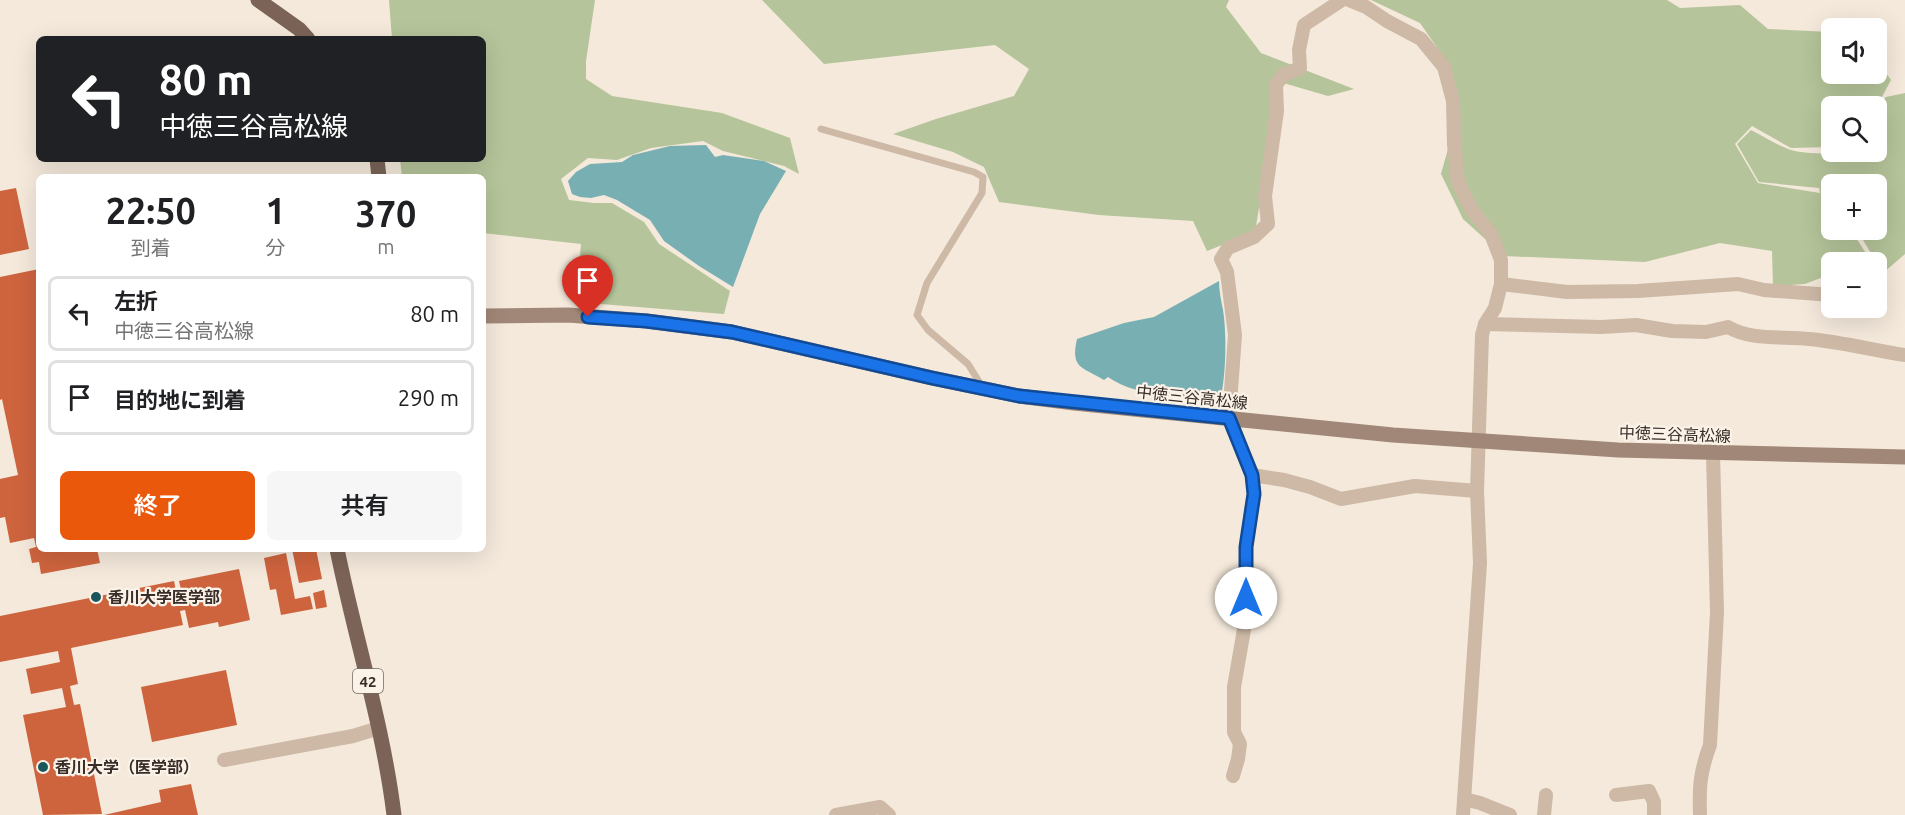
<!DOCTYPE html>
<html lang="ja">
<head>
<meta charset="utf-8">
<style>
	body { margin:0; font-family:Ubuntu,"Noto Sans JP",sans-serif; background:#f6f6f6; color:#202124; height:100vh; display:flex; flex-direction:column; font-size:22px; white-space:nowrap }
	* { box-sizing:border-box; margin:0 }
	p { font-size:20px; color:#757577 }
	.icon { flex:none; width:33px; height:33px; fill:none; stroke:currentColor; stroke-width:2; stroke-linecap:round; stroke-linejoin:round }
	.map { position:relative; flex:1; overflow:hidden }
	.details { position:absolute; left:36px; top:174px; width:450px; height:378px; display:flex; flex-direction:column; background:#fff; border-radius:9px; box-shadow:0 6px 24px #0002 }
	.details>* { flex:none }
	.top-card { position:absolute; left:36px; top:36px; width:450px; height:126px; border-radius:9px; box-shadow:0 6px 24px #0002; background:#202124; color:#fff; overflow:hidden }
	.tools { position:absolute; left:1821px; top:18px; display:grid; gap:12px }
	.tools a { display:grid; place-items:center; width:66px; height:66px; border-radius:9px; background:#fff; box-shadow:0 6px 24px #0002; font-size:30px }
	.pin { position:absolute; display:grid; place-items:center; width:51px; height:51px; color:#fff; margin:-62px -26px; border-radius:50% 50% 50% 0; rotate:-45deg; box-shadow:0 0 6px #0007 }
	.pin .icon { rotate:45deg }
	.me { position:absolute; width:66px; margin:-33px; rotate:0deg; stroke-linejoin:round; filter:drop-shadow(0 0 4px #0008) }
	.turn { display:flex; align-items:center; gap:21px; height:126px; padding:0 24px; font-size:27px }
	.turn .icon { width:78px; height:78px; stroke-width:2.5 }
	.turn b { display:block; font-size:42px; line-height:51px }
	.eta { display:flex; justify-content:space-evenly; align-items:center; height:102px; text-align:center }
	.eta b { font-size:36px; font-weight:600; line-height:42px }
	.action { display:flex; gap:12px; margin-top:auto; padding:12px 24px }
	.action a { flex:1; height:69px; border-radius:9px; background:#ea580c; color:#fff; font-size:24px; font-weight:600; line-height:69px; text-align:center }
	.action a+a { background:#f6f6f6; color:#202124 }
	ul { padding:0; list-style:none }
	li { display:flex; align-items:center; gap:18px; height:75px; margin:0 12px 9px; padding:0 12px; border:3px solid #e0e0e0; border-radius:9px }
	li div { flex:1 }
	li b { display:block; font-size:22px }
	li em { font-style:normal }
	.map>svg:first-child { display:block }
	.green { fill:#b5c49a; fill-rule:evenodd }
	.water { fill:#78afb3 }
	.building { fill:#ce643e }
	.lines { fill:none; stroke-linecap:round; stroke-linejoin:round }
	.service { stroke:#cdb9a6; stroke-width:7 }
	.minor { stroke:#cdb9a6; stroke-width:14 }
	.secondary { stroke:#a18777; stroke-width:15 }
	.primary { stroke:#7b6457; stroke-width:15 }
	.route-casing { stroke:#114b97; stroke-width:15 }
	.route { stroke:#1a73e8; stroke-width:10 }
	.poi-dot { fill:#1a575d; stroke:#fbf3e8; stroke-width:2 }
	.labels { text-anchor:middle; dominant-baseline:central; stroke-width:4.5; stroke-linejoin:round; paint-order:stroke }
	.shield { fill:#fbf3e8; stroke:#726862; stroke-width:1.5 }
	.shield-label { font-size:15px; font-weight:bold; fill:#382d28 }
	.street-label { font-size:16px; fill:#382d28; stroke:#fbf3e8 }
	.poi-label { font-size:16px; font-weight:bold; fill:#382d28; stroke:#fbf3e8; text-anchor:start }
</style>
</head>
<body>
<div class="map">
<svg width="1905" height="815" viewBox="0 0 1905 815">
	<rect width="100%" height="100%" fill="#f4e9db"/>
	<g class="green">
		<polygon points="389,0 595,0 586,61 586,79 612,96 722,113 790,138 799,174 784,166 723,151 703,141 651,148 617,160 588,158 561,179 569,200 594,203 612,203 644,222 659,244 730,291 724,314 576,302 581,244 483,233 483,177 402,177 400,159 483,159 483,39 392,39"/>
		<polygon points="762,0 1229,0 1226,7 1261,53 1354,89 1328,96 1280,82 1255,232 1207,251 1193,221 1099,215 999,202 984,167 953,152 893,134 936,119 1014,96 1029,69 995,45 824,64"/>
		<path d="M1371,0H1667L1680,8L1740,5L1768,29L1831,32L1832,74H1876L1877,60L1891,80L1877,106L1886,97L1905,93V254L1883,273L1857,230H1876V184H1832L1831,210L1828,209L1831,212L1832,230H1851L1867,255L1856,262H1832L1831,274L1805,284L1773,286L1772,251L1720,243L1645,262L1504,256L1463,219L1441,174L1453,131L1450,66L1420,23ZM1832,106H1876V152C1852,152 1810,157 1788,149C1775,144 1763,136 1751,130L1737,144L1759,182L1819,188L1820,193L1758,183L1735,144L1752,126L1791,148L1831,147Z"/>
	</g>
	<g class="water">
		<polygon points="706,145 715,157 723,155 764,161 786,171 760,214 733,287 699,266 664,241 650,220 617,200 604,195 591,198 580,197 572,194 568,181 576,172 590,164 622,162 633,155 670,146"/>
		<path d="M1219,281C1219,291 1221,300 1223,310C1227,335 1226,377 1220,402C1183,397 1139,398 1108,377L1104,380C1083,367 1070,369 1077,339L1124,323L1154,317Z"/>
	</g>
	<g class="building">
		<polygon points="16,188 29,249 0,255 0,191"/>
		<polygon points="39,269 39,549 97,549 100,563 41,574 39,562 32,563 29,549 36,547 34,538 10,543 5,517 0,518 0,479 18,475 2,399 0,400 0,277"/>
		<polygon points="292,549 316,549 322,579 299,583"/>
		<polygon points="286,553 295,599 310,596 313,609 281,615 276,589 270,590 264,558"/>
		<polygon points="239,569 250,620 219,627 218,622 189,628 185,610 180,611 183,625 71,648 78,684 70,686 74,705 80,704 102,814 43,815 23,715 66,707 62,688 31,694 26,669 60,662 58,651 0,662 0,616 174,581 177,596 182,594 179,581"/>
		<polygon points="324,590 327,607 316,609 313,593"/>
		<polygon points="226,670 237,725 152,742 141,687"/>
		<polygon points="191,784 198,815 104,815 161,802 159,790"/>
	</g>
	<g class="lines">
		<polyline class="service" points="821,129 974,172 983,177 982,193 927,283 917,315 928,330 968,364 983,388"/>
		<g class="minor">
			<polyline points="1349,0 1366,7 1387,21 1421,39 1444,67 1453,101 1454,144 1458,182 1472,210 1491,234 1501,260 1501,284 1495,308 1485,324 1482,335 1477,491 1480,563 1463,815"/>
			<polyline points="1501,284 1567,292 1638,291 1738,284 1764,290 1832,295"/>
			<path d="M1485,324L1601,327L1636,325L1672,331L1706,332L1728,327C1752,341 1783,336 1809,339C1841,342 1873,350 1905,355"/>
			<polyline points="1252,475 1284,480 1310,487 1341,499 1415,486 1477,491"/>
			<polyline points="224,760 353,736 379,728"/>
			<polyline points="1233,776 1238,759 1240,744 1234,732 1234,687 1246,618 1246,547 1254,493 1252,475 1229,418 1235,335 1227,272 1221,259 1228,248 1254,237 1268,224 1265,196 1277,111 1276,85 1283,75 1300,68 1299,50 1304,25 1342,0"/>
			<polyline points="1616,795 1649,791 1654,802 1654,815"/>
			<polyline points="1464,799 1480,803 1510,815"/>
			<polyline points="836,815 880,807 889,815"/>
			<polyline points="1544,815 1546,795"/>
			<path d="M1700,815C1699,787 1700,772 1710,745L1717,612L1713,453"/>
		</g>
		<polyline class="secondary" points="483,316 568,315 647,321 732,332 932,378 1019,396 1074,403 1393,435 1618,450 1905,457"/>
		<g class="primary">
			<polyline points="258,0 299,29 308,39"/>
			<polyline points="377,159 379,177"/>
			<path d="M337,549C355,638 383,725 394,815"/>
		</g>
	</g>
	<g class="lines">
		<g class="route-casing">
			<polyline id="route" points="588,317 646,321 732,332 932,378 1019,396 1229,418 1252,475 1254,494 1246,547 1246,598"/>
		</g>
		<use href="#route" class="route"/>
	</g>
	<g class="poi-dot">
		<circle cx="96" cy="597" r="6"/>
		<circle cx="43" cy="767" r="6"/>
	</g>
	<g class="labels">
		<rect class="shield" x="353" y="669" width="30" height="24" rx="4.5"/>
		<g class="shield-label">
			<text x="368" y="681">42</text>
		</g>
		<g class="street-label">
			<text transform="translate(1192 397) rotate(6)">中徳三谷高松線</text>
			<text transform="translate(1675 434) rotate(2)">中徳三谷高松線</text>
		</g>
		<g class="poi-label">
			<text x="108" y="597">香川大学医学部</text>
			<text x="55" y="767">香川大学（医学部）</text>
		</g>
	</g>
</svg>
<div class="tools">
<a><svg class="icon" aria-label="sound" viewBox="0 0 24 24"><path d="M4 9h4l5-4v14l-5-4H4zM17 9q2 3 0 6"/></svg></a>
<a><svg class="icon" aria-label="search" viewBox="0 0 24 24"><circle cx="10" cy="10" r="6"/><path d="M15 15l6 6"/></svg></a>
<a>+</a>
<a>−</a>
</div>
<div class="pin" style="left:588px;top:317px;background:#d93025"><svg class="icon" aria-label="arrive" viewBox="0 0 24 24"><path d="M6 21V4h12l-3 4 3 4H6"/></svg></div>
<svg class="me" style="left:1246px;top:598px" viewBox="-20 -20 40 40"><circle r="19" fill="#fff"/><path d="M0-13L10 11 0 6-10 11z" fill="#1a73e8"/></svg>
<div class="top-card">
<div class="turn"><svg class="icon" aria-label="left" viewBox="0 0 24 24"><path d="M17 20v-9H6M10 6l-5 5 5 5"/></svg><div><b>80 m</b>中徳三谷高松線</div></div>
</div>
<section class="details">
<div class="eta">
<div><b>22:50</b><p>到着</p></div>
<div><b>1</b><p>分</p></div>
<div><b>370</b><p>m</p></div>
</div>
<ul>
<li><svg class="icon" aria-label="left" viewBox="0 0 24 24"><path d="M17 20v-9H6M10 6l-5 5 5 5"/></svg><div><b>左折</b><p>中徳三谷高松線</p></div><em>80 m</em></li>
<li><svg class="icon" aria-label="arrive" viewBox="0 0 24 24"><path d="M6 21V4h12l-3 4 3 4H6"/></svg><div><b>目的地に到着</b></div><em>290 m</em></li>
</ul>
<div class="action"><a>終了</a><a>共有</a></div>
</section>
</div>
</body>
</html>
